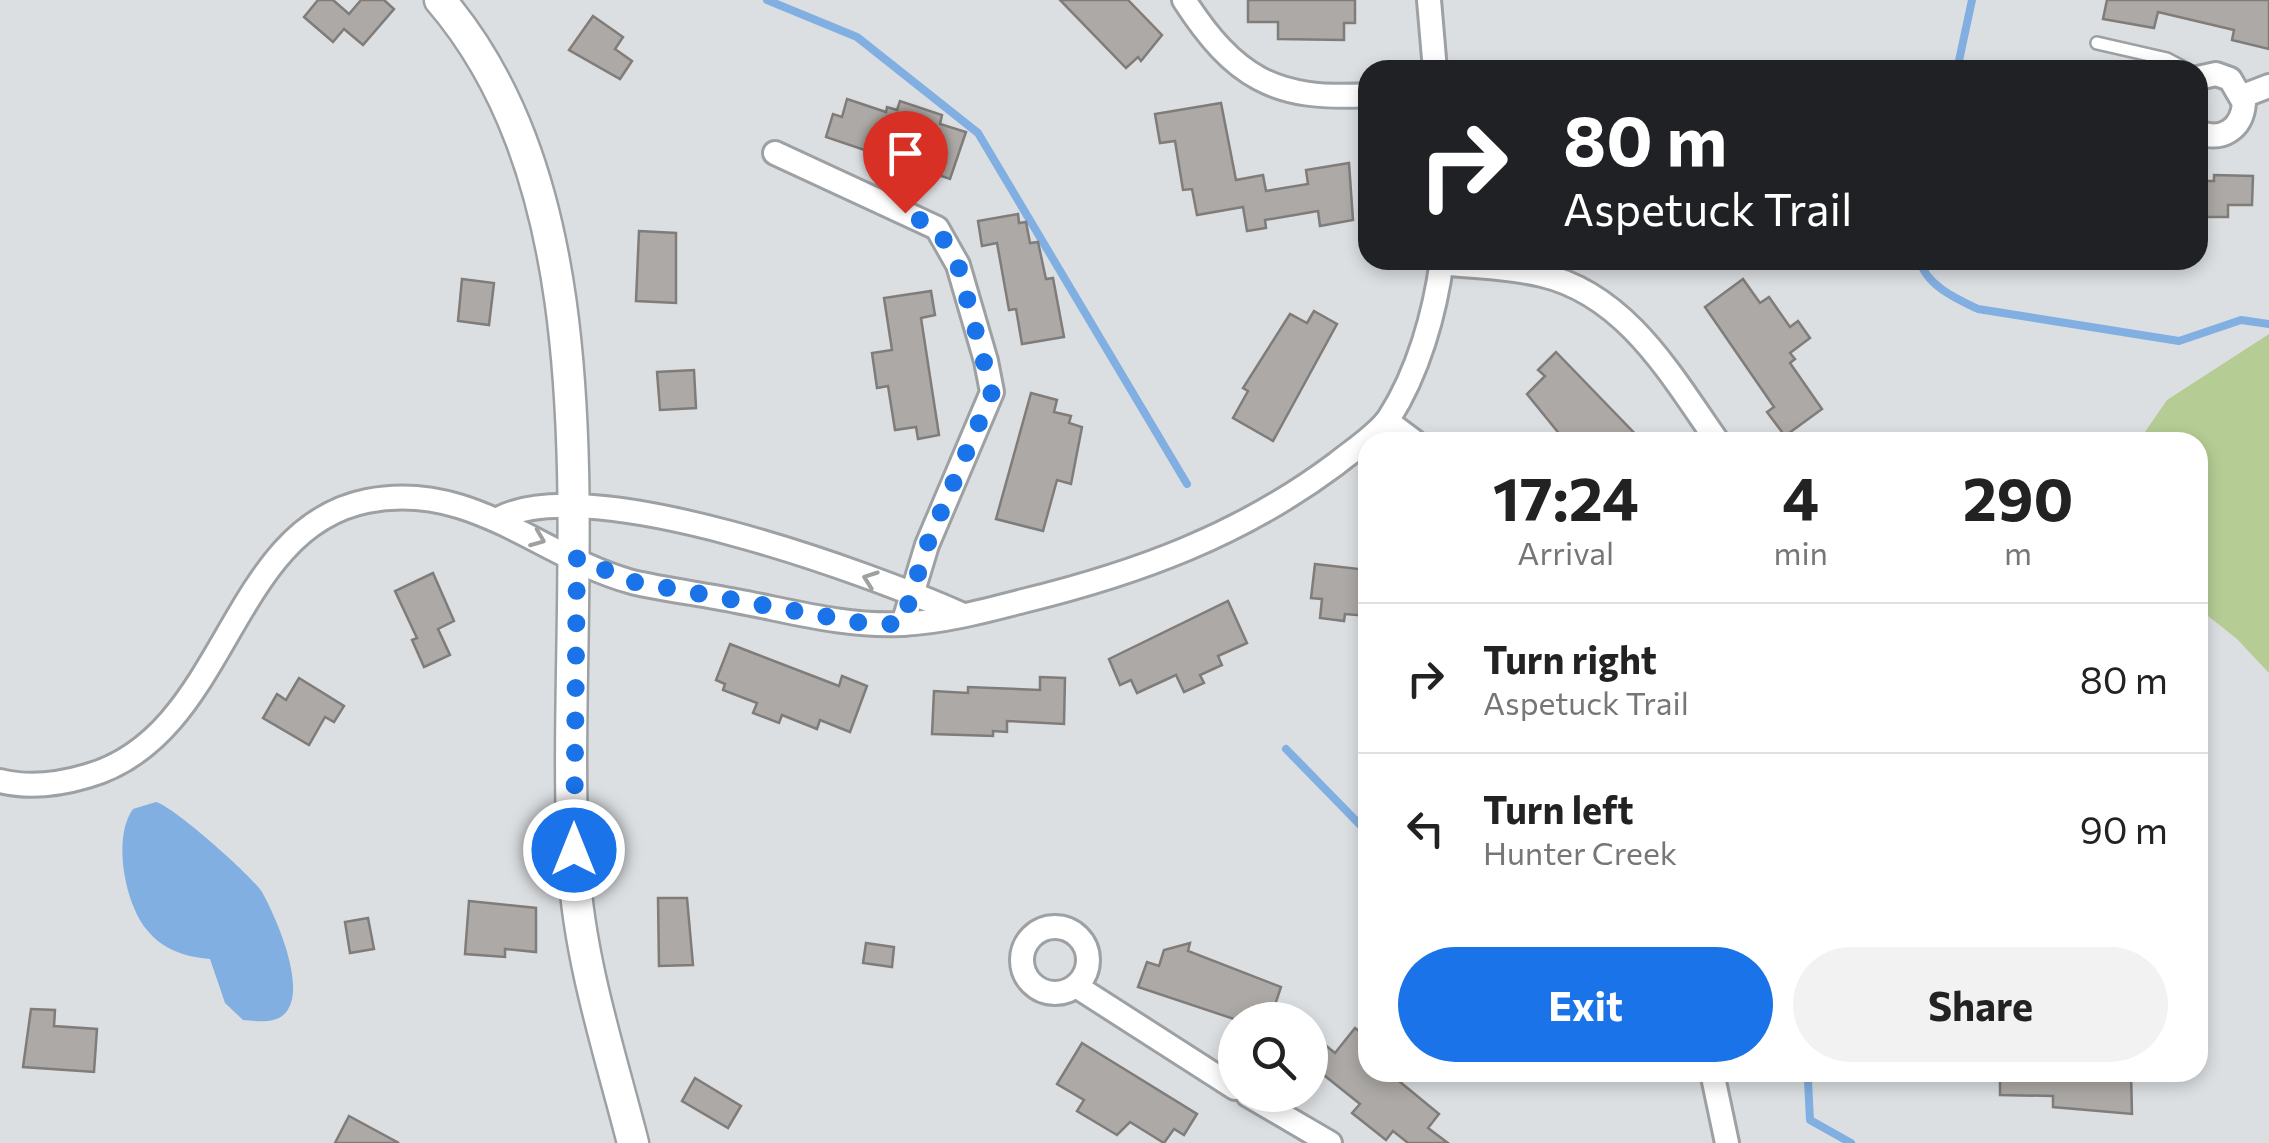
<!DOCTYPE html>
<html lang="en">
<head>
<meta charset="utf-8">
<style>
	body { margin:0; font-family:Commissioner,sans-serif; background:#f2f2f2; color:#222; height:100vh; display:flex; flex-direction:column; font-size:38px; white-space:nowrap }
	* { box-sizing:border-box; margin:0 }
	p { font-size:32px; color:#767676 }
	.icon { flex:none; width:55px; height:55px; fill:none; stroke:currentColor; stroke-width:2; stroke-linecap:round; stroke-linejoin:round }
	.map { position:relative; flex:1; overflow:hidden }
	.sheet { position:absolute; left:1358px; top:432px; width:850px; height:650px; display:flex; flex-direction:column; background:#fff; border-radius:30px; box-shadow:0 5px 15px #0003 }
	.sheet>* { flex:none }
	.top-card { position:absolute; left:1358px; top:60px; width:850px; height:210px; border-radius:30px; box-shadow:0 5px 15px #0003; background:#202124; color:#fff; overflow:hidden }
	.controls { position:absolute; left:1218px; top:1002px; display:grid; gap:20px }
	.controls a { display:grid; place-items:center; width:110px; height:110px; border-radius:50%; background:#fff; box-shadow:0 5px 15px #0003; font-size:50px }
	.pin { position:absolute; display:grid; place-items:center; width:85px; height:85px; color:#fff; margin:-102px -42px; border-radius:50% 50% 50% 0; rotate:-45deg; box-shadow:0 0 10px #0007 }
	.pin .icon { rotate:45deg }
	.me { position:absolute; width:110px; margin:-55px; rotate:0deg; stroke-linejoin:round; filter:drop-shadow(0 0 8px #0008) }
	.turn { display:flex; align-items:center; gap:35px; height:210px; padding:0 40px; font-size:45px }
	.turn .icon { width:130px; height:130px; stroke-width:2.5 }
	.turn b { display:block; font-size:70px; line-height:85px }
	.eta { display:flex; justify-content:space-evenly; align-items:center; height:170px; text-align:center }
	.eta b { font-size:60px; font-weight:700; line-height:70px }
	.cta { display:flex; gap:20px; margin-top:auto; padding:20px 40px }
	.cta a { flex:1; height:115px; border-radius:60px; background:#1a73e8; color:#fff; font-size:40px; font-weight:700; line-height:115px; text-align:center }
	.cta a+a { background:#f2f2f2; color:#222 }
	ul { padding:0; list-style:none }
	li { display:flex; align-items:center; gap:30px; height:150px; padding:0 40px; border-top:2px solid #e0e0e0 }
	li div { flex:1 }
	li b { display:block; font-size:38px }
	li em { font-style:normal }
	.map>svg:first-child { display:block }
	.green { fill:#b5cc94 }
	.water { fill:#81afe2 }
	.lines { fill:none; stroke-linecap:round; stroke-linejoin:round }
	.stream { stroke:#81afe2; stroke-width:8 }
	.building { fill:#aca9a6; stroke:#7f7c7a; stroke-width:2.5 }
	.lane-casing { stroke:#9ea1a4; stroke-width:16 }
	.street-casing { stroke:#9ea1a4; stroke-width:28 }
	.secondary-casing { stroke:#9ea1a4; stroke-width:35 }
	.lane { stroke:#fff; stroke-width:11 }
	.street { stroke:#fff; stroke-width:22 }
	.secondary { stroke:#fff; stroke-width:30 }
	.oneway { stroke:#9fa0a0 }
	.route { stroke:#1a73e8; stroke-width:18; stroke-dasharray:0 32.4 }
</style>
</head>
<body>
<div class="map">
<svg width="2269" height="1143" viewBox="0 0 2269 1143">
	<rect width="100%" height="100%" fill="#dcdfe2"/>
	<polygon class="green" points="2269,334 2269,673 2237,639 2198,608 2198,442 2138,442 2167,400"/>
	<path class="water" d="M156,802C173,806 252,876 262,892C276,917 306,985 287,1011C277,1025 256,1021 243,1020L225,1003L210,959C186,957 163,950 147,930C125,904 112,838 133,809Z"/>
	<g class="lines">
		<g class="stream">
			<polyline points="767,0 857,37 978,133 1187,484"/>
			<polyline points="1957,70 1972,0"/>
			<path d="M1920,260C1925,285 1957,299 1978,309L2179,341L2241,320L2269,324"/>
			<polyline points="1286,749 1368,833"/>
			<polyline points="1644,1072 1649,1076"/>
			<polyline points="1808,1081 1810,1120 1851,1143"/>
		</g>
	</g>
	<g class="building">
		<polygon points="318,0 333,0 349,14 361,0 384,0 394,9 363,45 344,29 333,42 304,17"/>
		<polygon points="1060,0 1128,0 1162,35 1141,61 1138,57 1126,68"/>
		<polygon points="1248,0 1355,0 1355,23 1344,23 1344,40 1278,39 1278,22 1248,22"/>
		<polygon points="2107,0 2269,0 2269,49 2232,40 2234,30 2158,12 2154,28 2103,19"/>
		<polygon points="593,16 623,37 615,49 632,61 620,79 569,50"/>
		<polygon points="847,99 886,112 887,107 897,110 900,101 942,115 940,124 966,132 950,179 826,137 833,114 842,117"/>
		<polygon points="1221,103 1236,180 1263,175 1266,191 1308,184 1306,170 1349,163 1353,220 1320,226 1318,211 1265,220 1266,228 1247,231 1243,207 1197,215 1192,189 1183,190 1175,141 1160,143 1155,114"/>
		<polygon points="2214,175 2253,176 2252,205 2228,205 2228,217 2198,217 2198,181 2214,181"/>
		<polygon points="1018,214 1019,223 1026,222 1030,243 1038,242 1046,279 1053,278 1064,337 1022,344 1016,309 1009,310 997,243 982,246 978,221"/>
		<polygon points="639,231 676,233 676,303 636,301"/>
		<polygon points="462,279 494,283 489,325 458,321"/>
		<polygon points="1743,279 1760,303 1769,297 1790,327 1798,321 1810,338 1790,353 1795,359 1790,363 1822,409 1785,436 1767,412 1774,407 1705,307"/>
		<polygon points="931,291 935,315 921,318 939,435 918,439 916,427 895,430 888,386 877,388 872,353 892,350 884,298"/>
		<polygon points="1314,311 1337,324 1273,441 1233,418 1248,391 1243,388 1290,314 1307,323"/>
		<polygon points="1556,352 1643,442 1566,442 1527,394 1545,376 1538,370"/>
		<polygon points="694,370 696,408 660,410 657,372"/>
		<polygon points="1031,393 1057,400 1054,412 1071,416 1069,423 1082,427 1071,484 1057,480 1043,531 996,519"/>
		<polygon points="1315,564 1368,570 1368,616 1345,614 1344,621 1320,618 1322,599 1311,598"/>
		<polygon points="433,573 454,621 438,629 450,655 424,667 412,640 417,638 395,591"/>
		<polygon points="1228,601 1247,643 1218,656 1222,665 1200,675 1204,683 1184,692 1176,675 1137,693 1131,680 1120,685 1109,659"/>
		<polygon points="730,644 839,686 842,676 867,686 850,732 820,720 817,729 782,715 779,723 753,713 757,703 723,690 725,684 716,680"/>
		<polygon points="1040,677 1065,678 1064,724 1007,721 1007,732 993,731 993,736 932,734 934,691 968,693 968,687 1040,690"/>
		<polygon points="299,678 344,706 334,722 325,717 309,745 263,718 277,694 286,700"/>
		<polygon points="658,898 687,898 693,965 659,966"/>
		<polygon points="469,901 536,908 536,952 505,949 505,957 465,954"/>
		<polygon points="368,918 374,949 350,953 345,922"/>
		<polygon points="866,943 894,947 892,967 863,963"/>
		<polygon points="1190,943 1188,951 1281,987 1270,1020 1237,1020 1138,987 1147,962 1159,966 1164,950"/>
		<polygon points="31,1009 55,1010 54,1026 97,1029 94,1072 23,1067"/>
		<polygon points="1355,1028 1368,1038 1368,1072 1388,1072 1439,1114 1428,1128 1448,1143 1408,1143 1393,1131 1386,1140 1352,1113 1360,1104 1310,1064 1324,1044 1335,1053"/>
		<polygon points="1082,1043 1197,1114 1184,1135 1174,1129 1164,1143 1130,1122 1117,1135 1077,1111 1084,1100 1057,1084"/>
		<polygon points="2000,1072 2131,1072 2132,1114 2053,1107 2053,1096 2000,1095"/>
		<polygon points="695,1078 741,1106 728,1128 682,1101"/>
		<polygon points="349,1116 399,1143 335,1143"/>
	</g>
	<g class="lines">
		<g class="lane-casing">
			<polyline id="lane" points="2097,43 2167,59 2188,70"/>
		</g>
		<g class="street-casing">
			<g id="street">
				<path d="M1184,0C1234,77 1274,101 1368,95"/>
				<polyline points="1429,0 1435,70"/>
				<path d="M2198,78L2216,74L2230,79L2244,103C2242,129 2222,142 2198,132"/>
				<polyline points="2243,96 2269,86"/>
				<polyline points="775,153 937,228 958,265 986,361 992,392 927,545 903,624"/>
				<path d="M1442,263C1475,267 1510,267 1542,275C1627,295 1672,377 1718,442"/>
				<polyline points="1387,421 1415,442"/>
				<path d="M500,518C591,471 869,573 961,614"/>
				<path d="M0,781C28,788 60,784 87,776C229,736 227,529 367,501C472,480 540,557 632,582C666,590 702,594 736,601C790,611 847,627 902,624C943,622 984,611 1023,601C1138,573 1241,535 1336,464C1352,451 1377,435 1389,418C1418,373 1435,313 1442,260"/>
				<circle cx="1055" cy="960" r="33"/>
				<polyline points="1076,986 1235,1088"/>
				<polyline points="1712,1072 1727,1143"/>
				<polyline points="1248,1095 1330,1143"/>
			</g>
		</g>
		<g class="secondary-casing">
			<path id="secondary" d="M440,0C628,220 557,602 574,870C580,963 610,1053 633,1143"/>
		</g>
		<use href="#lane" class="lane"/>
		<use href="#street" class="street"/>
		<use href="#secondary" class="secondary"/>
	</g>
	<defs><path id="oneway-chevron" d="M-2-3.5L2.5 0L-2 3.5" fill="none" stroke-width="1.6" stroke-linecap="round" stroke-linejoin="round" transform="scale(2.5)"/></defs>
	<g class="oneway">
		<use href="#oneway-chevron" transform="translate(538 539) rotate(22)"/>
		<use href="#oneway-chevron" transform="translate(870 579) rotate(-160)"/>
	</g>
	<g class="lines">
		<polyline class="route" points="574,850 577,557 629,581 868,624 902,624 927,545 992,392 958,265 937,228 905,213"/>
	</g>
</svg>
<div class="controls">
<a><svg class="icon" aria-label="search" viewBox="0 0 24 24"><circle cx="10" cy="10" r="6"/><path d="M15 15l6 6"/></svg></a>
</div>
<div class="pin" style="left:905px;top:213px;background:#d93025"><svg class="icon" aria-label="arrive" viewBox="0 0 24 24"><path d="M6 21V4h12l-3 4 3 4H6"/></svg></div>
<svg class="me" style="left:574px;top:850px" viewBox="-20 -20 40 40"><circle r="17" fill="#1a73e8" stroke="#fff" stroke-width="3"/><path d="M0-11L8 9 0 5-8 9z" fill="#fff"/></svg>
<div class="top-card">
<div class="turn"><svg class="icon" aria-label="right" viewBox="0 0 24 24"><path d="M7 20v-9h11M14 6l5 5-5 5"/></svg><div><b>80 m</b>Aspetuck Trail</div></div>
</div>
<section class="sheet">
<div class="eta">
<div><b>17:24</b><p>Arrival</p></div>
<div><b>4</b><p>min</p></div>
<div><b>290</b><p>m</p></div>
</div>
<ul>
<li><svg class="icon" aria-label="right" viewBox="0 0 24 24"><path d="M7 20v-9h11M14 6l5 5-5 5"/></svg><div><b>Turn right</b><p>Aspetuck Trail</p></div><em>80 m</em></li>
<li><svg class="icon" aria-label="left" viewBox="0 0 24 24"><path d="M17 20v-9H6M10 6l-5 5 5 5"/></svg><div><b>Turn left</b><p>Hunter Creek</p></div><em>90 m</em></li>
</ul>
<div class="cta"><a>Exit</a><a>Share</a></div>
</section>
</div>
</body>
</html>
